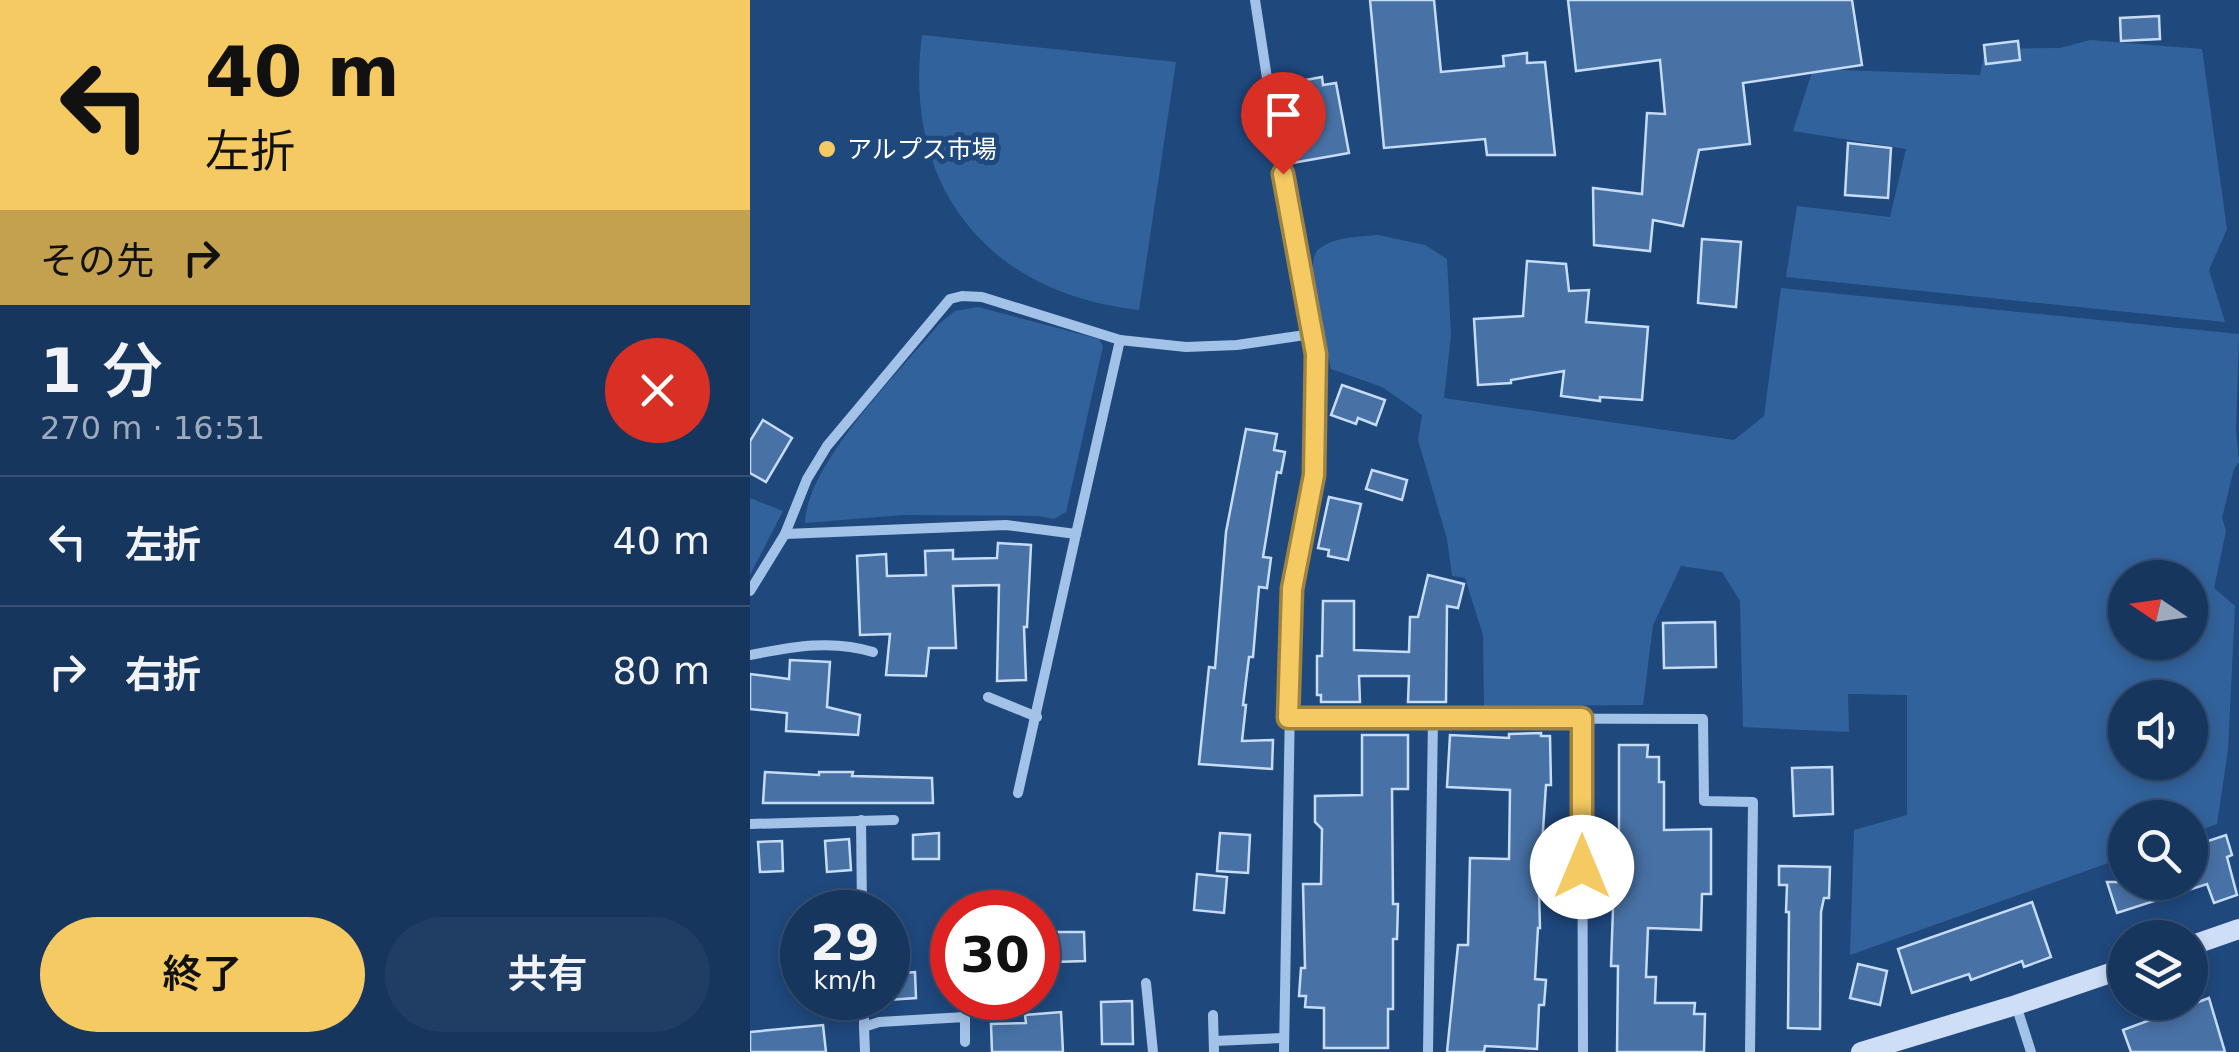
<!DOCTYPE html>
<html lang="ja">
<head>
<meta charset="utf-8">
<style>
	body { margin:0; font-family:"DejaVu Sans","Noto Sans JP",sans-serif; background:#203e64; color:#f1f3f6; height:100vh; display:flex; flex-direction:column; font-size:38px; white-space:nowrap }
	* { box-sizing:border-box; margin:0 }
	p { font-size:32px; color:#9eabbc }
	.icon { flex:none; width:55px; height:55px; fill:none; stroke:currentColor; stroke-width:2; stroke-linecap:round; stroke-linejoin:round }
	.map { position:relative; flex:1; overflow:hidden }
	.drawer { display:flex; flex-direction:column; background:#17365e; width:750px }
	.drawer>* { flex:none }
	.guide { background:#f5ca62; color:#111; overflow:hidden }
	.needle { width:65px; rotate:283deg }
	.tools { position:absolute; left:1358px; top:560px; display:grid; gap:20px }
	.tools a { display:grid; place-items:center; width:100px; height:100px; border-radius:50%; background:#17365e; box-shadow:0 5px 15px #0003,0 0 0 2px #365073; font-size:50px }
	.speed { position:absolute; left:30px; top:890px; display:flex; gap:20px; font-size:50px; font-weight:700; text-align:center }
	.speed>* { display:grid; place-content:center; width:130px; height:130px; border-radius:50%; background:#17365e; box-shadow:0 5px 15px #0003,0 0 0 2px #365073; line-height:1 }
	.speed small { font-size:25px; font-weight:400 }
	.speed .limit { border:15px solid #d22; background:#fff; color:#111 }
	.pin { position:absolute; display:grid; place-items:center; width:85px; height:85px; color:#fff; margin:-102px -42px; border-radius:50% 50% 50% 0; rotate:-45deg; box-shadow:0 0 10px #0007 }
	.pin .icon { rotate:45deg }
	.me { position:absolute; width:110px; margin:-55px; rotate:0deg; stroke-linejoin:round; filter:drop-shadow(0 0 8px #0008) }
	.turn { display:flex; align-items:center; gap:35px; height:210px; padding:0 40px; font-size:45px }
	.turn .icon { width:130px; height:130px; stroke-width:2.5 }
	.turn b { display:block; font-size:70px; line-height:85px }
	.then { display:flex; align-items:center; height:95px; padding:0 40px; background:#0003; gap:20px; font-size:38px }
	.round { display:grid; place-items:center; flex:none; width:105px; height:105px; border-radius:52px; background:#203e64 }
	.head { display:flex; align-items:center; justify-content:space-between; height:170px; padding:0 40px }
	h1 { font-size:60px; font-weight:600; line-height:75px }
	.primary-button { display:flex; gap:20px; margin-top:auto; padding:20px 40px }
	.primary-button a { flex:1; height:115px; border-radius:60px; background:#f5ca62; color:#111; font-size:40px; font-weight:600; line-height:115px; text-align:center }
	.primary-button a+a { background:#203e64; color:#f1f3f6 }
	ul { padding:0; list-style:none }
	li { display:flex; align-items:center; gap:30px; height:130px; padding:0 40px; border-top:2px solid #365073 }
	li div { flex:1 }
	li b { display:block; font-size:38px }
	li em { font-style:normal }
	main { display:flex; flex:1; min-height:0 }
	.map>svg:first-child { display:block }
	.green { fill:#32629b; fill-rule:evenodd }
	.building { fill:#4872a6; stroke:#c6dcf5; stroke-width:2.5 }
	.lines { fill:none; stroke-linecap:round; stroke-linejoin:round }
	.street { stroke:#a2c2e7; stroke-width:10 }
	.secondary { stroke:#cddef6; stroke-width:20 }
	.route-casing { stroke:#9f8340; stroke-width:25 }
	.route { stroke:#f5ca62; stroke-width:18 }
	.poi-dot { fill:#f5ca62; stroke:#1f487d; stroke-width:4 }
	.labels { text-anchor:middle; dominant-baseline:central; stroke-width:10; stroke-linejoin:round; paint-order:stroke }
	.poi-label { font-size:25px; fill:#fff; stroke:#1f487d; text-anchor:start }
</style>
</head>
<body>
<main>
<section class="drawer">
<div class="guide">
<div class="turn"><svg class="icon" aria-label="left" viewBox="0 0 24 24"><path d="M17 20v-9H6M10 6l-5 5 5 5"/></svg><div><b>40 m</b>左折</div></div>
<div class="then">その先<svg class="icon" aria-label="right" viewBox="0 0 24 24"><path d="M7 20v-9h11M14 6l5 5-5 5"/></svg></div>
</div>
<div class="head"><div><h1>1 分</h1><p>270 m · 16:51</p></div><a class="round" style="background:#d93025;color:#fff"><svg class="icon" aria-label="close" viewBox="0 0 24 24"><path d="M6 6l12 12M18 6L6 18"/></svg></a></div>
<ul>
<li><svg class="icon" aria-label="left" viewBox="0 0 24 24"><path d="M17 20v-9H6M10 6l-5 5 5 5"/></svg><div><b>左折</b></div><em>40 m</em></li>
<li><svg class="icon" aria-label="right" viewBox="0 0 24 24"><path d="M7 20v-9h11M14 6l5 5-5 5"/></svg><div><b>右折</b></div><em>80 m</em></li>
</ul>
<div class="primary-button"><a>終了</a><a>共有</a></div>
</section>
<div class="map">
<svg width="1489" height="1052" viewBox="0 0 1489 1052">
	<rect width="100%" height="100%" fill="#1f487d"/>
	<g class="green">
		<path d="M172,35L426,62L389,310C238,294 152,187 172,35Z"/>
		<polygon points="1340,40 1452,49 1477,229 1459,270 1475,322 1036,277 1047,206 1140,217 1156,149 1043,131 1063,69 1230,75 1235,49 1310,48"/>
		<path d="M628,235L675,245L697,259L701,335L694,398L984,440L1014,416L1031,288L1489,334L1486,430L1489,462L1484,469L1472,518L1476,531L1464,588L1485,606L1478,750L1467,824L1440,834V818H1375V857L1100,955L1104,830L1157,815V695L1098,694L1099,732L993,727L990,601L972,572L931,566L903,625L893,705L734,706L733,635L715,578L702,576L697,539L668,440L672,415L632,387L581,369C576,346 551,263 569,249C586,236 608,237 628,235ZM1375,578H1440V642H1375ZM1375,698H1440V762H1375Z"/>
		<path d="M228,307L349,339L353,346L316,512L304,519L288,516L153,515L55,523C57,463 151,370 190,323L205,311Z"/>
		<polygon points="0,498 33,511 0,575"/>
	</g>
	<g class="building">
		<polygon points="620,0 684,0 691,72 754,66 753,56 777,53 777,63 795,62 805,155 737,155 735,139 634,148"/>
		<polygon points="818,0 1102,0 1112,65 993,83 1000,144 949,150 933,226 903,220 900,251 844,245 843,188 892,194 897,113 915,114 910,60 826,71"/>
		<polygon points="1409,16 1410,39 1371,41 1370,18"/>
		<polygon points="1268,41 1270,60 1236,64 1234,45"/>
		<polygon points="572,77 573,85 586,83 599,153 542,163 528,85"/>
		<polygon points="1098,143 1141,148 1138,198 1095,195"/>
		<polygon points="952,239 991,242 986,307 948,303"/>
		<polygon points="777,261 816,264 819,291 839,290 836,322 898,327 892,400 850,397 850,401 811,396 814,371 761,380 761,383 728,385 724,319 773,316"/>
		<polygon points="592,385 635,400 626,425 608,418 606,424 581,415"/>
		<polygon points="13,420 42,438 16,482 0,473 0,441"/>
		<polygon points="496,429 527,434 524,450 535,452 531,473 527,472 513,557 521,558 517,588 509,587 503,657 499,657 493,705 496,705 492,741 523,740 522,769 449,764 459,667 465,668 476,532"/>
		<polygon points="622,470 657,480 652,500 616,489"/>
		<polygon points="579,497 611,504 598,560 578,556 579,550 568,548"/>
		<polygon points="248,543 281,545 277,627 274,627 276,680 247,681 249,585 203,586 206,648 179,648 176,676 136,675 140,634 110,635 107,556 136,554 137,576 176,575 175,551 203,550 203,559 247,558"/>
		<polygon points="678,575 714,584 708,608 697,606 696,702 658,702 659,676 609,676 610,702 571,702 571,695 567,695 567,656 572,656 573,601 604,601 604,650 659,652 660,617 668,617"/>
		<polygon points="965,622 966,667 914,668 913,623"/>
		<polygon points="40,660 80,662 77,707 110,715 108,735 36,731 37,713 0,709 0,674 39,679"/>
		<polygon points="791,733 791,736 800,736 801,785 796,785 789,891 790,928 788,928 785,979 796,980 794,1005 789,1005 787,1049 735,1046 734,1052 697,1052 708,945 718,945 720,858 759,859 760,790 697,787 700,735 759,738 759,734"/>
		<polygon points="612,735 658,735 658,789 642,789 643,904 648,904 647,939 643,939 643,1009 638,1009 638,1048 574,1048 574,1008 555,1007 556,996 549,996 551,968 555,968 553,884 571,884 572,829 565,822 565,796 612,795"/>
		<polygon points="869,745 898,745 897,757 909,757 909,782 914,782 914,830 961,829 961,894 952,894 951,930 898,928 896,977 906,977 905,1003 945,1003 944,1014 955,1014 954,1052 867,1052 868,966 861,966 863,908 850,907 850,838 865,838 865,832 869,832"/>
		<polygon points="1082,767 1083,814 1044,816 1042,768"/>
		<polygon points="15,772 69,775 69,772 103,772 102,776 182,778 183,803 13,803"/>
		<polygon points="189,833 189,859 163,859 163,835"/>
		<polygon points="470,833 500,835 498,873 467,871"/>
		<polygon points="1476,835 1482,855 1477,857 1487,895 1464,903 1457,884 1367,913 1357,882 1440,882 1440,847"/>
		<polygon points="99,839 101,870 77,872 75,841"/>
		<polygon points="32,841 33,871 10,872 8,842"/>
		<polygon points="1029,866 1080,867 1079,898 1074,898 1071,912 1070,1029 1038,1028 1039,912 1036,912 1037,885 1029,885"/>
		<polygon points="447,874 477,877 474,913 444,910"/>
		<polygon points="1282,902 1301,957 1274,967 1272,961 1221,980 1219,974 1162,993 1148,949"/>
		<polygon points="305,932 334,932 335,961 305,962"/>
		<polygon points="1108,964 1137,971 1130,1005 1100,998"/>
		<polygon points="165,972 166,998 138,1000 138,974"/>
		<polygon points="1459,998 1475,1052 1381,1052 1373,1030"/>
		<polygon points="382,1001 383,1044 352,1044 351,1002"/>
		<polygon points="311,1012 313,1052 242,1052 241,1024 276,1023 275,1015"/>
		<polygon points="73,1025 76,1052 0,1052 0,1032"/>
	</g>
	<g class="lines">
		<g class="street">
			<polyline points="505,0 527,143 566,354 564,475 542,589 534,1052"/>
			<polyline points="35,534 256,525 326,534 370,340"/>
			<polyline points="0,591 35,534 57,479 77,446 200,299 212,296 232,297 370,340 436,347 487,345 562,334"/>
			<path d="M0,655C42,647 82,639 123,652"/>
			<polyline points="238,697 287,717"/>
			<polyline points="538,718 953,719 954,801 1003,802 1000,1052"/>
			<polyline points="832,718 833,1052"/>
			<polyline points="268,793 326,534"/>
			<polyline points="111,820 112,912"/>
			<polyline points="0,824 144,820"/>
			<polyline points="396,983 403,1052"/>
			<polyline points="114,998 114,1027"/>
			<polyline points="1266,1005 1281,1052"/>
			<polyline points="463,1015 464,1052"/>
			<polyline points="215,1017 216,998"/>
			<polyline points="464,1041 534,1038"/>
			<polyline points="115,1052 114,1027 129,1022 215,1017 215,1042"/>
			<polyline points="678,1052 683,718"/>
		</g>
		<g class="secondary">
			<polyline points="1440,946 1489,929"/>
			<polyline points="1111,1052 1266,1005 1375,968"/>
		</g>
	</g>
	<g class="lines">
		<g class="route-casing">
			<polyline id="route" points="533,174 566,354 564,475 542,589 538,718 832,718 832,867"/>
		</g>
		<use href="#route" class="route"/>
	</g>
	<circle class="poi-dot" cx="77" cy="149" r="10"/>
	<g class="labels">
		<g class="poi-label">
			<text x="97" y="149">アルプス市場</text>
		</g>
	</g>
</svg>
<div class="tools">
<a><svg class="needle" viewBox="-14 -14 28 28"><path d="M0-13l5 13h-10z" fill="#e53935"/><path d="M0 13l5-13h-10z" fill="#9eabbc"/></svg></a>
<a><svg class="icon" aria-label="sound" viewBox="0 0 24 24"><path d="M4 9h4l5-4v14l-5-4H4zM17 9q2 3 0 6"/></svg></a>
<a><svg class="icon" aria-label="search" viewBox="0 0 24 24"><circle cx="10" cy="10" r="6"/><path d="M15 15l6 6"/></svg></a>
<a><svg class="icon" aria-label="layers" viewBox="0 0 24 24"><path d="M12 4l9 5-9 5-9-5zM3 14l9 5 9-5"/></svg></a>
</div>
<div class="speed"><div>29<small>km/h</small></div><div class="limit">30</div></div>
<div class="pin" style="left:533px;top:174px;background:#d93025"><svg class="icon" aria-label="arrive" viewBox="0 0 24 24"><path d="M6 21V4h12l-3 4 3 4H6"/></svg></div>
<svg class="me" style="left:832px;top:867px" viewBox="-20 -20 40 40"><circle r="19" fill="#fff"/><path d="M0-13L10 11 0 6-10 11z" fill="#f5ca62"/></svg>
</div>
</main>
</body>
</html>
